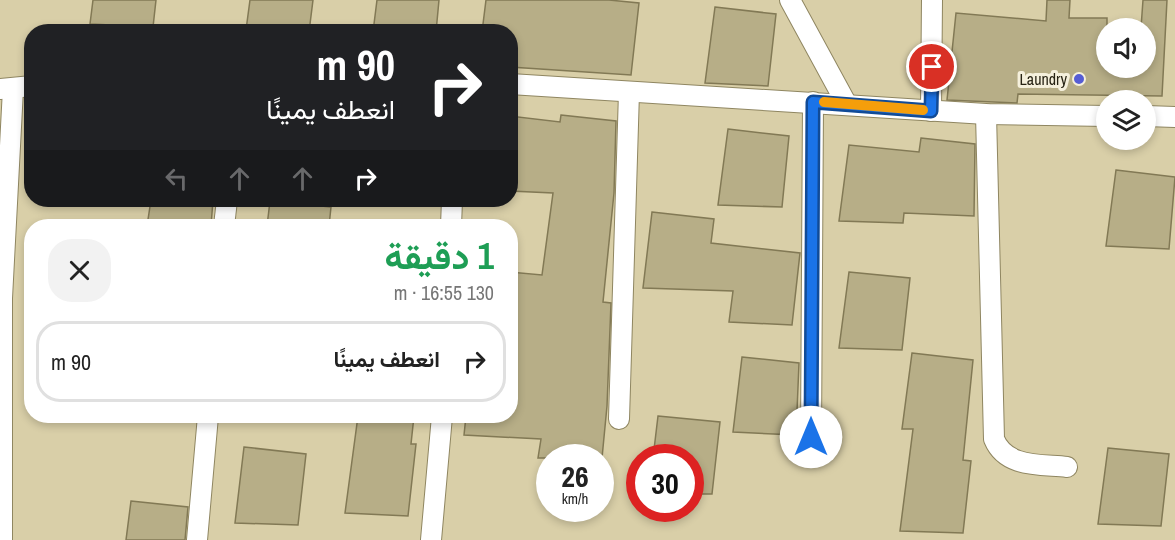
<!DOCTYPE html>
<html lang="ar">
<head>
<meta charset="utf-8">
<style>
	body { margin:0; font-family:"Archivo Narrow",Vazirmatn,sans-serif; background:#f2f2f2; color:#222; direction:rtl; height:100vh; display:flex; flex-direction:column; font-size:22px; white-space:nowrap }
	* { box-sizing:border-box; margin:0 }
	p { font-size:20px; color:#767676 }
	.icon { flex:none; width:33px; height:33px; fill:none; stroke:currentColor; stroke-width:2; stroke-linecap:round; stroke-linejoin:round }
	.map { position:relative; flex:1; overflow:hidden; direction:ltr }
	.drawer { position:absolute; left:24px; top:219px; width:494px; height:204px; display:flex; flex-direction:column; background:#fff; border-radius:24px; box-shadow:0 3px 9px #0003; direction:rtl }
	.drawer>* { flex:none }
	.banner { position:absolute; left:24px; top:24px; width:494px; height:183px; border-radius:24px; box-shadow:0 3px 9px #0003; direction:rtl; background:#202124; color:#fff; overflow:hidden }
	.tools { position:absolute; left:1096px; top:18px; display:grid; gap:12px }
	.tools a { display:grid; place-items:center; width:60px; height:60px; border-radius:50%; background:#fff; box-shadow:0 3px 9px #0003; font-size:30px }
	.speed { position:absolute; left:536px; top:444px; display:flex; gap:12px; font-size:30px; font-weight:700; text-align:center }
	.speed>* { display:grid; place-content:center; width:78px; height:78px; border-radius:50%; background:#fff; box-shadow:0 3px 9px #0003; line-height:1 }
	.speed small { font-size:15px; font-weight:400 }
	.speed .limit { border:9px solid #d22; background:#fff; color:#111 }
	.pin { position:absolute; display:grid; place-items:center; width:51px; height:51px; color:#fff; margin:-26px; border:3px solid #fff; border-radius:50%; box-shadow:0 2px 6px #0007 }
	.me { position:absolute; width:66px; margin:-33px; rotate:0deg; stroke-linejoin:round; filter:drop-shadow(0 0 4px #0008) }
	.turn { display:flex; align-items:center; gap:21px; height:126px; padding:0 24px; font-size:27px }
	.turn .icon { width:78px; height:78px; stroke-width:2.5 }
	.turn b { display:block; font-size:42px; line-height:51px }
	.lanes { display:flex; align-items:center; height:57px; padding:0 24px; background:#0003; justify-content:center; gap:30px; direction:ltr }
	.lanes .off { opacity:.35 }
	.round { display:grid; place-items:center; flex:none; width:63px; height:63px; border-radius:24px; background:#f2f2f2 }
	.overview { display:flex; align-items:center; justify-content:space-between; height:102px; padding:0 24px }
	h1 { font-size:36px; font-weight:700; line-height:45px; color:#1e9e55 }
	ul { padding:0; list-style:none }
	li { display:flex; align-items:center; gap:18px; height:81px; margin:0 12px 9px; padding:0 12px; border:3px solid #e0e0e0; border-radius:24px }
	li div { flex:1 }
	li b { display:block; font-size:22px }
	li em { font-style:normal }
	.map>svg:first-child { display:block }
	.building { fill:#b7ae87; stroke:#827955; stroke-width:1.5 }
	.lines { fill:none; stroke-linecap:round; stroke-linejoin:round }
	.street-casing { stroke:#8f8661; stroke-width:22 }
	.street { stroke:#fff; stroke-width:20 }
	.route-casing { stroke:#114b97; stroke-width:15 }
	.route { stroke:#1a73e8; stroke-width:10 }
	.slow { stroke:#f59e0b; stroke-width:10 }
	.poi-dot { fill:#565dd4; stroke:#f5f0dc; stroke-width:2 }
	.labels { text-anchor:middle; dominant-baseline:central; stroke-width:6; stroke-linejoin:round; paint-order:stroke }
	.poi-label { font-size:16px; fill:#272314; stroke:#f5f0dc; text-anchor:end }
</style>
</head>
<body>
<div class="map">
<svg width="1175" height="540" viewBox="0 0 1175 540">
	<rect width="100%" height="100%" fill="#d9cfa8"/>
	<g class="building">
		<polygon points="93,0 156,0 153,27 90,24"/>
		<polygon points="250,0 313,0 309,32 246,30"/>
		<polygon points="377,0 439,0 436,32 373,32"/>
		<polygon points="486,0 609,0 639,3 631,75 510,67 510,32 482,32"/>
		<polygon points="1047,0 1070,0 1069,18 1107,18 1107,68 1146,68 1146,28 1141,28 1143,0 1167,0 1162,96 1018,94 1017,103 947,100 956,13 1046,21"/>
		<polygon points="715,7 776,14 768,86 705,83"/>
		<polygon points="561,115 616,121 614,193 603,302 611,303 607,406 602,458 538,458 541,439 464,435 466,416 510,416 510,272 542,275 553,193 510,191 510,116 560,122"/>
		<polygon points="728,129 789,136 782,207 718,205"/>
		<polygon points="921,138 975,144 974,216 904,213 903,223 839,221 849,145 919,152"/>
		<polygon points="1116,170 1175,177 1169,249 1106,246"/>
		<polygon points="151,200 213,200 211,226 147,226"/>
		<polygon points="270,201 331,207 329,226 267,226"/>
		<polygon points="652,212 714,219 711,243 800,253 792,325 729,322 733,291 643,288"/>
		<polygon points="849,272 910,278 902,350 839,348"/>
		<polygon points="912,353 973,360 963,460 971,461 963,533 900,531 913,429 902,429"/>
		<polygon points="742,357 799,363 796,435 733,432"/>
		<polygon points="358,416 414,416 411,444 416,444 408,516 345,513"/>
		<polygon points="658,416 720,422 712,494 690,494 690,458 653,458"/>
		<polygon points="244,447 306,454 298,525 235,523"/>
		<polygon points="1108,448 1169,454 1161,526 1098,524"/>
		<polygon points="131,501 188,507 185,540 126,540"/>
	</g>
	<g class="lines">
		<g class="street-casing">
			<g id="street">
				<polyline points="790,0 846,103"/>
				<polyline points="510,84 986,114 1107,116"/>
				<polyline points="0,89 32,86"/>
				<polyline points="931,111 932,0"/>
				<path d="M986,114L994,439C1006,468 1040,464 1067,467"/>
				<polyline points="1146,116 1175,117"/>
				<polyline points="224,226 227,200"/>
				<polyline points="451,226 452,200"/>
				<polyline points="619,419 629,92"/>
				<polyline points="811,437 813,102"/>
				<polyline points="2,540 2,298 13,89"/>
				<polyline points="197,540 208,416"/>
				<polyline points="431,540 442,416"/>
			</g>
		</g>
		<use href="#street" class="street"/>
	</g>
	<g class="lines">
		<g class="route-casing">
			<polyline id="route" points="811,437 813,102 931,111 932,67"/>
		</g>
		<use href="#route" class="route"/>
		<polyline class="slow" points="824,102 923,110"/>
	</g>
	<circle class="poi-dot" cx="1079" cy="79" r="6"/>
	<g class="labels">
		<g class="poi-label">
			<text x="1067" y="79">Laundry</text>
		</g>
	</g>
</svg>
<div class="tools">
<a><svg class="icon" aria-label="sound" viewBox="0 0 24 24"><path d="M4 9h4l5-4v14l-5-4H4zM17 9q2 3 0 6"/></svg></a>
<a><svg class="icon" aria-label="layers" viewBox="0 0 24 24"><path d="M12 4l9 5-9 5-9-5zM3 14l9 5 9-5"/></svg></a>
</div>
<div class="speed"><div>26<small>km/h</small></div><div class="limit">30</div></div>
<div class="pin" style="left:932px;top:67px;background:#d93025"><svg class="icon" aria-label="arrive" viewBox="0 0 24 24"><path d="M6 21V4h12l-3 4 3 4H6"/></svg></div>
<svg class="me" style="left:811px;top:437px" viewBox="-20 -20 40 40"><circle r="19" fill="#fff"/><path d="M0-13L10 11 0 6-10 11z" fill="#1a73e8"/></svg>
<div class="banner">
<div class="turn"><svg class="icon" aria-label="right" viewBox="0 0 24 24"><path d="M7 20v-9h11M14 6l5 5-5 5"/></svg><div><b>90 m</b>انعطف يمينًا</div></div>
<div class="lanes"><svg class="icon off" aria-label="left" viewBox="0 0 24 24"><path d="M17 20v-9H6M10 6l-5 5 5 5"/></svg><svg class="icon off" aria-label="ahead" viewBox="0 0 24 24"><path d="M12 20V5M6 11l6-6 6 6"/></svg><svg class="icon off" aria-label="ahead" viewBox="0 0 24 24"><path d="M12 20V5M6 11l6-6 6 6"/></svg><svg class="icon" aria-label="right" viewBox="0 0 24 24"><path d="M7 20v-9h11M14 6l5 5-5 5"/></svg></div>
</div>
<section class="drawer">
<div class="overview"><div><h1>1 دقيقة</h1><p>130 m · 16:55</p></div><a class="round"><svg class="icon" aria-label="close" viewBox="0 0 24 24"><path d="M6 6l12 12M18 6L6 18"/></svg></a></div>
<ul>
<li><svg class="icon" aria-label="right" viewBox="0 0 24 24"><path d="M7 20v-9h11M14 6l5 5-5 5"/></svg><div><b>انعطف يمينًا</b></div><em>90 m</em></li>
</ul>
</section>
</div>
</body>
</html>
